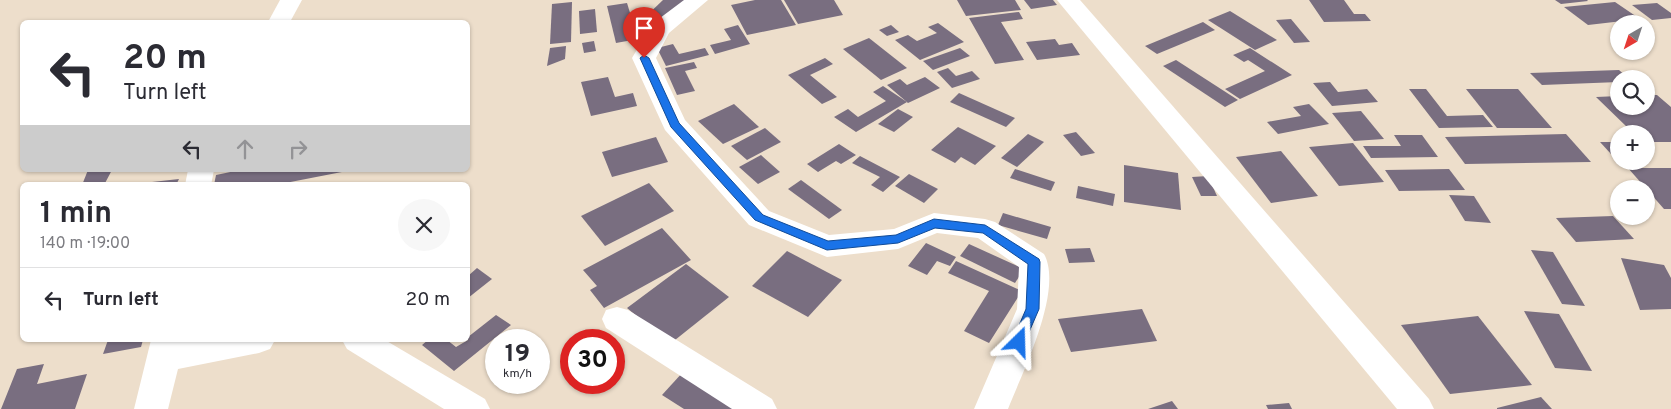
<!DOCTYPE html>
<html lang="en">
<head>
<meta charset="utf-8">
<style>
	body { margin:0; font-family:Overpass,sans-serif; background:#f7f7f7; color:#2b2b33; height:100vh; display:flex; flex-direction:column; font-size:19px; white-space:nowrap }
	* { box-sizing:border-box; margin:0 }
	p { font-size:16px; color:#7c7c81 }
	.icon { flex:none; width:28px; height:28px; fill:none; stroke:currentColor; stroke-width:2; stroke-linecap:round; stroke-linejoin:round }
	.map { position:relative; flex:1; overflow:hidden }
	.side { position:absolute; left:20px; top:182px; width:450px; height:160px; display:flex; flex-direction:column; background:#fff; border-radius:8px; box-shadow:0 1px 4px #0004 }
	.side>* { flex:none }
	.top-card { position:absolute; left:20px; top:20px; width:450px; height:152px; border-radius:8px; box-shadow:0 1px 4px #0004; background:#fff; color:#2b2b33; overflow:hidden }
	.needle { width:32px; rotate:219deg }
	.buttons { position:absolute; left:1610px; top:15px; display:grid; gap:10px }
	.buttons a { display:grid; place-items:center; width:45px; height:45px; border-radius:50%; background:#fff; box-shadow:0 1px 4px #0004; font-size:25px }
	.speed { position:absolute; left:485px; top:329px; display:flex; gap:10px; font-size:25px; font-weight:700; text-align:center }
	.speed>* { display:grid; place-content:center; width:65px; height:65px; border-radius:50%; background:#fff; box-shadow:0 1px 4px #0004; line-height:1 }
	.speed small { font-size:12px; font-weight:400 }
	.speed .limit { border:8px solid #d22; background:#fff; color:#111 }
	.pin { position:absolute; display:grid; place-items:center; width:42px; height:42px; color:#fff; margin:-51px -21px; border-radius:50% 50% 50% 0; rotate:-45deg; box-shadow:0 0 5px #0007 }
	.pin .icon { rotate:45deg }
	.me { position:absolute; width:55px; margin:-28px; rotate:22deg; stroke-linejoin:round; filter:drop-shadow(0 0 4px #0008) }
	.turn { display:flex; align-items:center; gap:18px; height:105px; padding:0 20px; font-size:22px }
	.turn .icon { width:65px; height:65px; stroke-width:2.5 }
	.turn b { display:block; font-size:35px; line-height:42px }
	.lanes { display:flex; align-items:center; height:48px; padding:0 20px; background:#0003; justify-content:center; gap:25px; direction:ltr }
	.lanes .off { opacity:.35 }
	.round { display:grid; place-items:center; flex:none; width:52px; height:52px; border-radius:26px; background:#f7f7f7 }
	.head { display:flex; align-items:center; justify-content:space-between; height:85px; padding:0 20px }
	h1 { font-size:30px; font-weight:700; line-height:38px }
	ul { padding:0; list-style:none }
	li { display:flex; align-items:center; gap:15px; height:65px; padding:0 20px; border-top:1px solid #e1e1e2 }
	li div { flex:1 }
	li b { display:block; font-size:19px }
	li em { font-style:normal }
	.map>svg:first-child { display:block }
	.building { fill:#796e80 }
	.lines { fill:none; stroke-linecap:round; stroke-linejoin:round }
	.street { fill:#fff; fill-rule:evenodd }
	.route { fill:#1a73e8; stroke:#114b97 }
</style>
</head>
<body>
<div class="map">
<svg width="1671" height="409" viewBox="0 0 1671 409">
	<rect width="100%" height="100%" fill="#eddecb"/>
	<g class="building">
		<polygon points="663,0 689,0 657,29 639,23"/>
		<polygon points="755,0 781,0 796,25 747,35 731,5"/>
		<polygon points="784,0 834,0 843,15 798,24"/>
		<polygon points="957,0 1015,0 1021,10 966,16"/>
		<polygon points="1024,0 1053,0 1057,5 1031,9"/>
		<polygon points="1309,0 1344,0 1354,14 1365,14 1371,21 1324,22"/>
		<polygon points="1555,0 1587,0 1588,1 1561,4"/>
		<polygon points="572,2 571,42 550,44 552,4"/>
		<polygon points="1615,2 1640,19 1588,25 1564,7"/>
		<polygon points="627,3 638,39 616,43 607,6"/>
		<polygon points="1657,3 1671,13 1671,18 1652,20 1632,5"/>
		<polygon points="595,9 597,32 580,34 579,11"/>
		<polygon points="1230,11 1277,40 1255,50 1208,20"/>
		<polygon points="1019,12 1023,19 1001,22 1024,60 995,64 969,18"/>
		<polygon points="1291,19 1310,42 1294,43 1276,20"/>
		<polygon points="1203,22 1215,30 1157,54 1145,46"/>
		<polygon points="938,23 964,42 920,60 895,40 908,35 917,41 937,33 928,27"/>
		<polygon points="738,25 750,44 715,54 710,45 731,40 724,29"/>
		<polygon points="891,25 899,32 887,36 879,30"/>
		<polygon points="869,38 907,68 881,80 843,49"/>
		<polygon points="1055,39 1059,45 1072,43 1080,55 1037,60 1026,42"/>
		<polygon points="594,41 596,51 584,53 582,43"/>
		<polygon points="673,44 679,54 705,48 709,55 666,66 657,48"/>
		<polygon points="566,46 565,59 547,66 550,48"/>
		<polygon points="960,48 970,56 933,70 923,61"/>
		<polygon points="1250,48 1292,75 1240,99 1225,89 1265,71 1248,60 1244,62 1233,55"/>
		<polygon points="825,58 833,64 810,75 837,97 822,104 788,75"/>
		<polygon points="1176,60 1238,100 1225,107 1163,66"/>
		<polygon points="694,62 697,68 685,71 695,91 677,95 665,68"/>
		<polygon points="948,68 956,76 972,71 980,79 952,88 937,72"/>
		<polygon points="1619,70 1629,79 1619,79 1619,82 1542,85 1530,73"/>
		<polygon points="608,77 615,97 633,93 637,106 591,116 581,82"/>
		<polygon points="925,77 940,88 908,103 887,85 900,79 907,85"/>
		<polygon points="1330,82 1338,92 1367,89 1378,102 1332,106 1313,83"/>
		<polygon points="883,86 907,102 856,132 834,117 848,109 858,117 886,101 873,92"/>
		<polygon points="1409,89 1426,89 1447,116 1483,115 1493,127 1439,128"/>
		<polygon points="1466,89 1518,89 1552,128 1497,128"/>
		<polygon points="959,93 1015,118 1006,127 950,102"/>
		<polygon points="1646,95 1657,95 1671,107 1671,142 1654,142 1640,129 1629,129 1596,97 1619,96 1619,106 1646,106"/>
		<polygon points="734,104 759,127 723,144 698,121"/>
		<polygon points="1309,104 1329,124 1278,134 1267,122 1301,116 1293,107"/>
		<polygon points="898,109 913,117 894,132 878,124"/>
		<polygon points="1361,111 1384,139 1354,141 1332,113"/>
		<polygon points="958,127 996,146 975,165 961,157 955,163 931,150"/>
		<polygon points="765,128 781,142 747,160 731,146"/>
		<polygon points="1076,132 1095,153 1081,156 1063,135"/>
		<polygon points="1028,134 1044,142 1017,167 1001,158"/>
		<polygon points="1566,134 1591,162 1465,164 1445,137"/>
		<polygon points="1394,135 1422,135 1438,157 1371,158 1363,146 1401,146"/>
		<polygon points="656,137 668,162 612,177 602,152"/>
		<polygon points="1600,142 1619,142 1619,154 1611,154"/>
		<polygon points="1353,143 1384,182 1339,186 1309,147"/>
		<polygon points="839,144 856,155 841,164 836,161 818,172 807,164"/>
		<polygon points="1281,151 1318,196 1271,203 1236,157"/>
		<polygon points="761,155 780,172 758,184 739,167"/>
		<polygon points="860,156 900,177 883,192 871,185 880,177 852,163"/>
		<polygon points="1124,165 1178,173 1181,210 1124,202"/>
		<polygon points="1628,168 1671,168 1671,209 1664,209"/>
		<polygon points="1015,169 1055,182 1051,191 1010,178"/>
		<polygon points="1449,169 1465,190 1399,191 1385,170"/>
		<polygon points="88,170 112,170 104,185 82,185"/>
		<polygon points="240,170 347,170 347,171 275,185 214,185 216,175"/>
		<polygon points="909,174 938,189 924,203 895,186"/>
		<polygon points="1208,176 1217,196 1201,196 1192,177"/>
		<polygon points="179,179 176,185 134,185 134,184"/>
		<polygon points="801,180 842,210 829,219 788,189"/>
		<polygon points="649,183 674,211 605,246 581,216"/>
		<polygon points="1078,186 1115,194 1113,206 1076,198"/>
		<polygon points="1449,195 1474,196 1491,223 1465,221"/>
		<polygon points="1003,213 1051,227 1047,239 998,225"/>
		<polygon points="1613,216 1634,239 1576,242 1556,218"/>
		<polygon points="662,228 691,260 604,308 590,290 597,286 583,270"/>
		<polygon points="926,243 956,257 950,266 937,261 927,275 908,266"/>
		<polygon points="969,244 1024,269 1015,283 960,256"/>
		<polygon points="1090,248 1095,262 1069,263 1065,249"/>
		<polygon points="1531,250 1553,252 1585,306 1562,304"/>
		<polygon points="787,251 842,280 808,317 752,286"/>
		<polygon points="1621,258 1664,265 1671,278 1671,309 1640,310"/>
		<polygon points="956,261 1022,291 989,343 964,331 989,291 948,273"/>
		<polygon points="686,264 729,297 670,344 627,308"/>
		<polygon points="477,268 492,279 468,298 468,276"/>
		<polygon points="1142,309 1157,341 1071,352 1058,319"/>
		<polygon points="1524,311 1559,314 1592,371 1555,368"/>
		<polygon points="496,315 511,325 454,371 422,345 428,340 447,340 456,347 468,340 468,337"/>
		<polygon points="1478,316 1532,385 1450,394 1401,325"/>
		<polygon points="108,340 143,340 141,347 103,354"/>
		<polygon points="44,364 37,384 87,374 75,409 1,409 17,369"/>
		<polygon points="683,372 743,409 684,409 662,395"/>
		<polygon points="1541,397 1552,409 1497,409 1497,408"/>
		<polygon points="1172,401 1178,409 1148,409"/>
		<polygon points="1289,403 1292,409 1268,409 1266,405"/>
	</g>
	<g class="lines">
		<g class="street">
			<polygon points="280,0 302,0 290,22 268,22"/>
			<path d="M684,0H708L669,33L656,58L685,120L769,211L829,235L894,229L934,213L985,219L995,222L1044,254C1064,290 1022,373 1008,409H974L1017,309L1019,267L978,238L937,233L898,249L827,257L749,225L665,130L632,58L652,24Z"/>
			<polygon points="1057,0 1080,0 1429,399 1434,409 1397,409"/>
			<polygon points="188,170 214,170 211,185 185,185"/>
			<polygon points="617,307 628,310 772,399 777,409 732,409 606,328 602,319 606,310"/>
			<polygon points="151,340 181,340 182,342 189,340 275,340 270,349 259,353 178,369 168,409 134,409"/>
			<polygon points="342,340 385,340 485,399 490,409 444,409 347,349"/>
		</g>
	</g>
	<polygon class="route" points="644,55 649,58 679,123 763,215 828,241 896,235 934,219 985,225 1039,259 1040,262 1039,309 1023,346 1014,346 1012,342 1026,309 1028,264 983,233 935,228 898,243 827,250 755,220 671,127 640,58"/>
</svg>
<div class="buttons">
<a><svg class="needle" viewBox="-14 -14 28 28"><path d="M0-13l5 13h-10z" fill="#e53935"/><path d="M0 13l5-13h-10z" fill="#7c7c81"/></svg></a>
<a><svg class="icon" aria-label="search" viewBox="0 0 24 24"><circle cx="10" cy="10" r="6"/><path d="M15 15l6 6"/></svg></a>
<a>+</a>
<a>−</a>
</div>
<div class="speed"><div>19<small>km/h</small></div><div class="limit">30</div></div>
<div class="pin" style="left:644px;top:58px;background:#d93025"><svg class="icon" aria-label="arrive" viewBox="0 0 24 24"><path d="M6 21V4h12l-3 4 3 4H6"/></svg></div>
<svg class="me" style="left:1019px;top:342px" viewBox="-20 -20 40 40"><path d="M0-17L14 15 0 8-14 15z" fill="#1a73e8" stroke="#fff" stroke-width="4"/></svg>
<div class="top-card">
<div class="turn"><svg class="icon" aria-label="left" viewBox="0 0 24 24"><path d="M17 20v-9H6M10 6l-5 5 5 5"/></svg><div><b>20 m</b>Turn left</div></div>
<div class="lanes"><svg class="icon" aria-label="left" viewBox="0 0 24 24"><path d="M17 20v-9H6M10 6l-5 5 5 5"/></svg><svg class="icon off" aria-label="ahead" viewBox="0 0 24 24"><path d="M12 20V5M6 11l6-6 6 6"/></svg><svg class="icon off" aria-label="right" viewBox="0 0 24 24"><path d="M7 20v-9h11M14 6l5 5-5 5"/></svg></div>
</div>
<section class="side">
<div class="head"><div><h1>1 min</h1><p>140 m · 19:00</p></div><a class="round"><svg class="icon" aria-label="close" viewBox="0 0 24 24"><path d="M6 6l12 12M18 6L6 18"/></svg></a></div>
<ul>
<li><svg class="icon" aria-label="left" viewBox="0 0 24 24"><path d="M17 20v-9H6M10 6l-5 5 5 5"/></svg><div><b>Turn left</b></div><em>20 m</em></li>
</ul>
</section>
</div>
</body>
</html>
